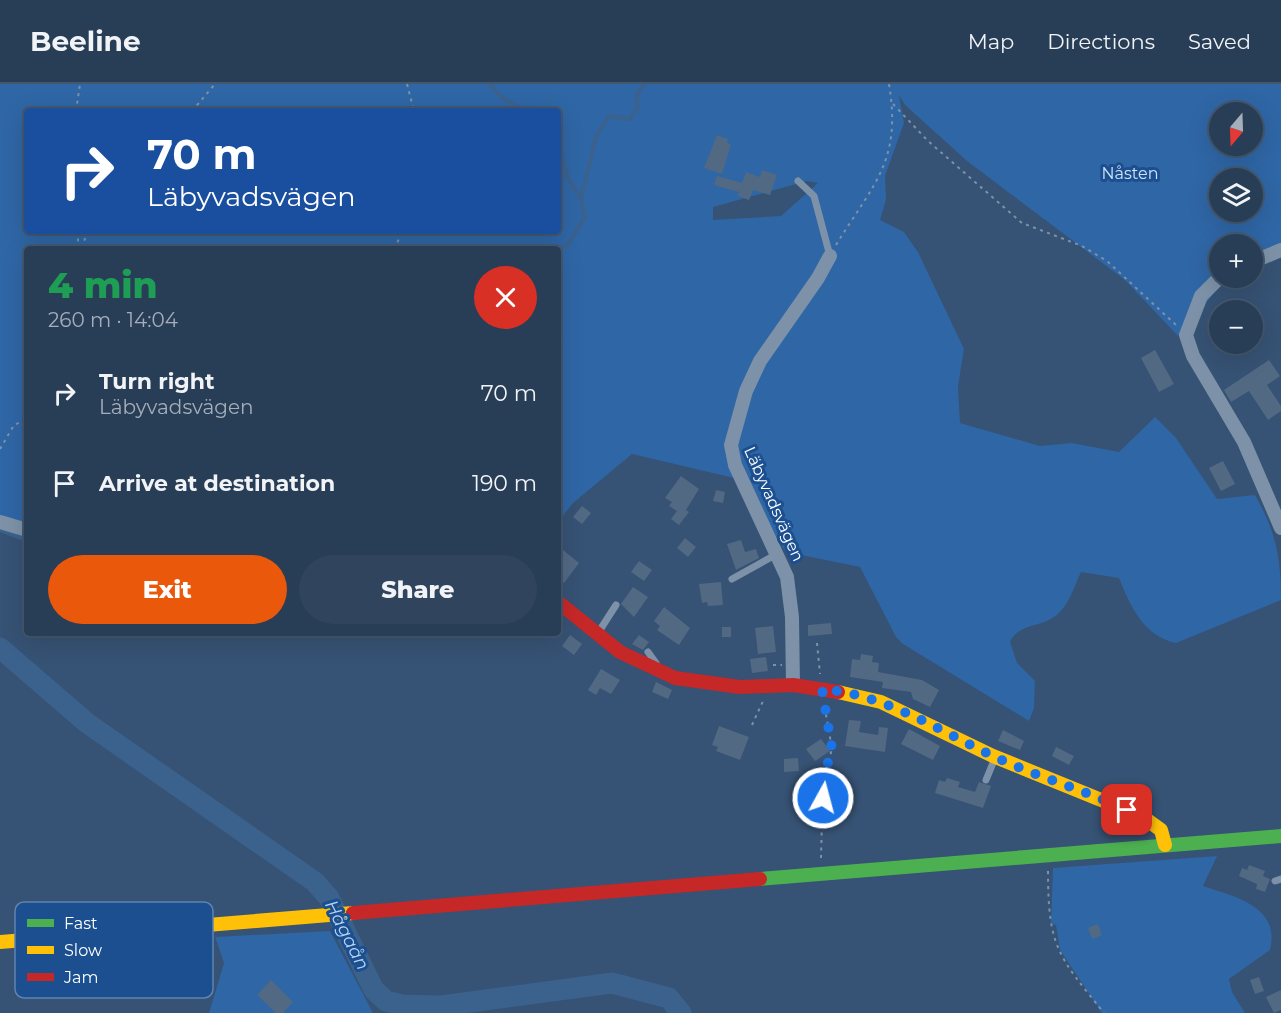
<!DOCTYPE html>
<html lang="en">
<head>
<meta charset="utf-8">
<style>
	body { margin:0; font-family:Montserrat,sans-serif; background:#30455d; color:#f1f3f6; height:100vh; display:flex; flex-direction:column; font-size:22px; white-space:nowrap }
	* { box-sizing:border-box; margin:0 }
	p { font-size:20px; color:#a5aeba }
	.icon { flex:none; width:33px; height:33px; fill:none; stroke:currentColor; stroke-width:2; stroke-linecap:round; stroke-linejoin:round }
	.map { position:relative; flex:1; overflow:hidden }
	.drawer { position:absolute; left:24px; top:162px; width:537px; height:390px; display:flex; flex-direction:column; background:#283e57; border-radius:6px; box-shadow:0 6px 24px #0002,0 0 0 2px #44576d }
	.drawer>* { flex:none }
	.hud { position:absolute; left:24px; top:24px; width:537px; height:126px; border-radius:6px; box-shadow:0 6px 24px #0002,0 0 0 2px #44576d; background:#1a4fa0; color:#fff; overflow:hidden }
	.needle { width:39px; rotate:199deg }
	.tools { position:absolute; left:1209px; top:18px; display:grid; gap:12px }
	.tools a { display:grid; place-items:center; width:54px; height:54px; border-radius:50%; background:#283e57; box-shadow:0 6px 24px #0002,0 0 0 2px #44576d; font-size:30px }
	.pin { position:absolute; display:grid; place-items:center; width:51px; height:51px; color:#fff; margin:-26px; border-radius:12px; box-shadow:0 3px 9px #0006 }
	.me { position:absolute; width:66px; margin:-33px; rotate:7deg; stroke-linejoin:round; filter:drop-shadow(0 0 4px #0008) }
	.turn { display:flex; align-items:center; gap:21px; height:126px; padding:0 24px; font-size:27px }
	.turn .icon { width:78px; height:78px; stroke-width:2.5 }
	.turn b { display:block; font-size:42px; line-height:51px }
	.round { display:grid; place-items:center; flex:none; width:63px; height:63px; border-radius:32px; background:#30455d }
	.head { display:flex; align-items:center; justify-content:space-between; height:102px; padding:0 24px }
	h1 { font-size:36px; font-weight:800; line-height:45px; color:#1e9e55 }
	.primary-button { display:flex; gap:12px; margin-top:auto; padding:12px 24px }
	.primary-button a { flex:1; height:69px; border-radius:36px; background:#ea580c; color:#fff; font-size:24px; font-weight:800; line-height:69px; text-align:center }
	.primary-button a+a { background:#30455d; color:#f1f3f6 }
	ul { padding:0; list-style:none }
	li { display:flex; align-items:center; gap:18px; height:90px; padding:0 24px }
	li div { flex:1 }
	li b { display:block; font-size:22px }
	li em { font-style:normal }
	header { display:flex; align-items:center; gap:36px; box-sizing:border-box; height:84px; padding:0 30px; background:#283e57; border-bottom:2px solid #44576d }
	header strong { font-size:28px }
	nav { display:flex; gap:33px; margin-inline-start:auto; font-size:21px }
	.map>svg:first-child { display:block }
	.green { fill:#2f66a5; fill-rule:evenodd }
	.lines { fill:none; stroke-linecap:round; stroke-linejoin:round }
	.stream { stroke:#3b618d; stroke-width:4 }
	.river { stroke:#3b618d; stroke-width:21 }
	.building { fill:#526984 }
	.path { stroke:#7d92a8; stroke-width:2; stroke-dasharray:3 4.5; stroke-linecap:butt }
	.lane { stroke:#7d92a8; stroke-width:7 }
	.street { stroke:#7d92a8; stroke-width:14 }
	.fast { stroke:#4caf50; stroke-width:14 }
	.slow { stroke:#ffc107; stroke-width:14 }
	.jam { stroke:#c62828; stroke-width:14 }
	.route { stroke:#1a73e8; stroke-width:10; stroke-dasharray:0 18 }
	.labels { text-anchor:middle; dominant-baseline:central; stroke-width:6; stroke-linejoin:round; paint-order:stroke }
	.park-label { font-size:16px; fill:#cfe3fa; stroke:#1b4f8f }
	.street-label { font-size:16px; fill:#fff; stroke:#1b4f8f }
	.water-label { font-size:18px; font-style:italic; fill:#b5d3f5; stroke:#1b4f8f }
	.key { fill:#1b4f8f; stroke:#5f84b1; stroke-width:1.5 }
	.key-label { font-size:16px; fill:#fff }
</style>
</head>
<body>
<header>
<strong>Beeline</strong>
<nav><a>Map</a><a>Directions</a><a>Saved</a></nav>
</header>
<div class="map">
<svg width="1281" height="929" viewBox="0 0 1281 929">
	<rect width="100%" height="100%" fill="#365274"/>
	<g class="green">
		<path d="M0,0H1281V170L1253,182L1252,160H1220V194H1227L1178,252L1125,196L967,77L905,21L899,11L904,39L885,92L886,116L880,136L904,148L918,168L964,265L958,302L960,339L1040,362L1072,359L1119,368L1155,333L1176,354L1217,415L1255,411C1276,448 1281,473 1281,516L1176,559C1143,552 1130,521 1119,494L1081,488C1074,503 1068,524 1054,533C1040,543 1018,540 1010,558L1017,579L1035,597L1034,624L1029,637L903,560L896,553L860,483L786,468L734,394L632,370L573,419L558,438V165H27V449L0,441ZM27,27H558V147H27ZM1220,28H1252V62H1220ZM1220,94H1252V128H1220ZM807,97L818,99L781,132L713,136V123Z"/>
		<path d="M1217,772L1203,802C1235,813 1281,822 1270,866L1229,895L1232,908L1245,929H1102L1060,866L1056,841L1051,839L1053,784Z"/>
		<polygon points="330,847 373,929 209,929 224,879 215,853"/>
	</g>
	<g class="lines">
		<g class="stream">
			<polyline points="489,0 499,11 523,27"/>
			<polyline points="558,63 568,94 581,115"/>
			<path d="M555,165L568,161L585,133L581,115L596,52L609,32L630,35L638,22C635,11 637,8 645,0"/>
			<polyline points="558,242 562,253 558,266"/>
			<polyline points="0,446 27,456"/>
		</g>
		<polyline class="river" points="0,564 87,639 315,798 329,814 374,906 386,917 402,921 441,922 612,899 669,914 681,929"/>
	</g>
	<g class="building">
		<polygon points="717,51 728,55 727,59 731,60 722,90 704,84"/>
		<polygon points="762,86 777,91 770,111 753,106 749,116 738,112 739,108 714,101 717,92 742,99 746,88 760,93"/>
		<polygon points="1155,266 1174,300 1159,308 1141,274"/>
		<polygon points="1269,276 1280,292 1267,301 1281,322 1281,327 1268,336 1249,307 1231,318 1224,306"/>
		<polygon points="1223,377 1235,400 1221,407 1209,384"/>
		<polygon points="681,392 699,405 686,426 689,428 679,441 671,435 677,427 669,422 672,418 665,414"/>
		<polygon points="716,406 725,408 723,419 713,417"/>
		<polygon points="582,422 591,429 582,440 573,433"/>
		<polygon points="685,454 696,463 688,473 677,464"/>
		<polygon points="741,456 745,468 756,465 759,474 736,486 727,460"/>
		<polygon points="558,462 579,479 564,499 558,494"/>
		<polygon points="639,477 652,486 644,497 631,488"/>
		<polygon points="721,498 723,521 708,522 707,518 702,519 699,500"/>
		<polygon points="633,503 648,513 634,533 621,520"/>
		<polygon points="664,523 690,544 679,561 657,546 660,542 654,537"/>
		<polygon points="831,539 832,550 808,552 808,541"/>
		<polygon points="773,542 776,568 758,570 755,544"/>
		<rect x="722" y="543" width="9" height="10"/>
		<polygon points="570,551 582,560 574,571 562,562"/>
		<polygon points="639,551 649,558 643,566 632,560"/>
		<polygon points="861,570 873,572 872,578 879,579 878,588 922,596 939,606 930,623 913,615 911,608 882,604 883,598 850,593 852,575 860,576"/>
		<polygon points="766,573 768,587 752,589 750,575"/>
		<polygon points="601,585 620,596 611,610 600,604 596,611 588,606"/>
		<polygon points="656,598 672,606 668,615 652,608"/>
		<polygon points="849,636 861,637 859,648 878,651 879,643 888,644 885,668 845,662"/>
		<polygon points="719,642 749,653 740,676 716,667 718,663 712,661"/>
		<polygon points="909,645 940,662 933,676 901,660"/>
		<polygon points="1003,646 1024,657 1020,666 998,657"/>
		<polygon points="821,655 830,667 815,677 806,665"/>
		<polygon points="1056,663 1074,672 1069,681 1052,672"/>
		<polygon points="798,674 799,687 784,688 784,675"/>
		<polygon points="947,694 960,698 958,703 975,708 979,698 991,702 983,724 935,709 939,696 945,698"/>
		<polygon points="1249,781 1265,787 1263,792 1270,795 1265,808 1256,805 1257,800 1239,792 1242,784 1247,786"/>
		<polygon points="1098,840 1102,851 1092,855 1088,844"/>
		<polygon points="1259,893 1264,907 1255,910 1250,896"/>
		<polygon points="271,896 293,918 283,929 276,929 257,911"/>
		<polygon points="1281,906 1281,926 1274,929 1266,913"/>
	</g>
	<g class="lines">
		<g class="path">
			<polyline points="407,0 414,27"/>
			<polyline points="893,20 928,57 1022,139 1082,162 1107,177 1176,241"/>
			<polyline points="76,27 80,0"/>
			<polyline points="192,27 215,0"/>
			<polyline points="77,147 79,165"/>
			<path d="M836,161C873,100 902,78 889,0"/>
			<polyline points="80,163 90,147"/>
			<polyline points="394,165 403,147"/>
			<polyline points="0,365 14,341 27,335"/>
			<polyline points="817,559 820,590"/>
			<polyline points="773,581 782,581"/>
			<polyline points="752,641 763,617"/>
			<polyline points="821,774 823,695 832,665 824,619"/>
			<path d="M1048,787C1048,863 1058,872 1104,929"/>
		</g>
		<g class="lane">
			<polyline points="798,97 814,112 830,172"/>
			<polyline points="732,495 777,470"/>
			<polyline points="598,549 616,521"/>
			<polyline points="648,568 656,579"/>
			<polyline points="986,696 995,674"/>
			<polyline points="1275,797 1281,795"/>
		</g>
		<g class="street">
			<polyline points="1252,178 1281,166"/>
			<polyline points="1220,193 1201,212 1186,251 1193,272 1244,358 1281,444"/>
			<polyline points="0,438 27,446"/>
			<polyline points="793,601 792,533 787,493 735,381 731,361 746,307 760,277 818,194 830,172"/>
		</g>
		<polyline class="fast" points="760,795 1281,752"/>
		<g class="slow">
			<polyline points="838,608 881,618 993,672 1143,733 1161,746 1165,761"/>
			<polyline points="0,858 353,829"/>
		</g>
		<g class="jam">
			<polyline points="558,518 620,568 675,594 740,603 793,601 838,608"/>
			<polyline points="353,829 760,795"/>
		</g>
	</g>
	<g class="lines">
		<path class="route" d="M823,714V695L832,665L822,605C886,611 938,646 995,673C1038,693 1084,706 1127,726"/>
	</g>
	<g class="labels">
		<g class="park-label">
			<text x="1130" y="89">Nåsten</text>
		</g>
		<g class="street-label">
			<text transform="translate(774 420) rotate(66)">Läbyvadsvägen</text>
		</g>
		<g class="water-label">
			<text transform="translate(347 851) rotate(63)">Hågaån</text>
		</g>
	</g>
	<rect x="15" y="818" width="198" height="96" rx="9" class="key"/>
	<rect x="27" y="835" width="27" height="8" fill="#4caf50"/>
	<rect x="27" y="862" width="27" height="8" fill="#ffc107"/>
	<rect x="27" y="889" width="27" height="8" fill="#c62828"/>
	<g class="key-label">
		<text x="64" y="845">Fast</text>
		<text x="64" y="872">Slow</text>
		<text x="64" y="899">Jam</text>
	</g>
</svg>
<div class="tools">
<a><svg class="needle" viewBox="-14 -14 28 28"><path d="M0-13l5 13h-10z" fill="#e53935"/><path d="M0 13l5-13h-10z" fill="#a5aeba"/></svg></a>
<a><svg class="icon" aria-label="layers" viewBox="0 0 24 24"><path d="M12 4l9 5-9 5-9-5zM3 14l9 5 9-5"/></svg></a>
<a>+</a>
<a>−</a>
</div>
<div class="pin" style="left:1127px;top:726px;background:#d93025"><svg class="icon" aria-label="arrive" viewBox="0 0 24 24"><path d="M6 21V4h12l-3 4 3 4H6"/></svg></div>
<svg class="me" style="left:823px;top:714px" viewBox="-20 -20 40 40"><circle r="17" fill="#1a73e8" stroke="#fff" stroke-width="3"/><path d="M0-11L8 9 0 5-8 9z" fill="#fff"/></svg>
<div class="hud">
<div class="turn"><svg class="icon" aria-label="right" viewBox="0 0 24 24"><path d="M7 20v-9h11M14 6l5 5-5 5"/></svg><div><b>70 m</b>Läbyvadsvägen</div></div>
</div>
<section class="drawer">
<div class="head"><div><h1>4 min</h1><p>260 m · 14:04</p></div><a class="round" style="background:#d93025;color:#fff"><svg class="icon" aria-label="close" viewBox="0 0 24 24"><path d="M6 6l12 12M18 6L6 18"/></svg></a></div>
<ul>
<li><svg class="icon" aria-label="right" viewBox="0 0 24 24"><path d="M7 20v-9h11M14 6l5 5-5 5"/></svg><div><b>Turn right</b><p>Läbyvadsvägen</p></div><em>70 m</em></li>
<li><svg class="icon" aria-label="arrive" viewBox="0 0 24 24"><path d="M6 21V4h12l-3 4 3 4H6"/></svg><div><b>Arrive at destination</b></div><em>190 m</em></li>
</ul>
<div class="primary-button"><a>Exit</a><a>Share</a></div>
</section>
</div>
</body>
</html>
